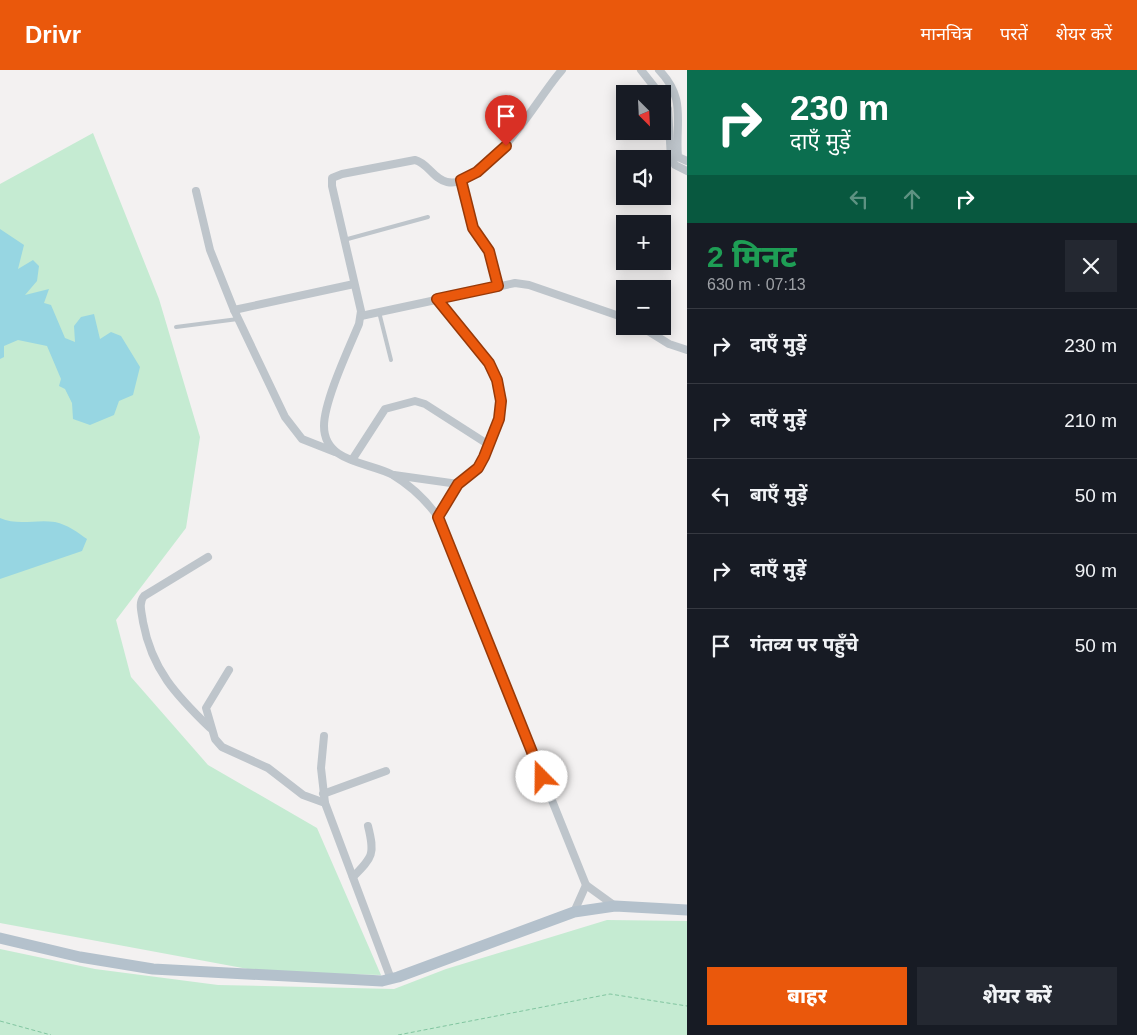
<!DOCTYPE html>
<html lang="hi">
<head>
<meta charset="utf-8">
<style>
	body { margin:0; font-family:Arial,"Noto Sans Devanagari",sans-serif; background:#242831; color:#f1f3f6; height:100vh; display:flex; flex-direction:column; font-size:19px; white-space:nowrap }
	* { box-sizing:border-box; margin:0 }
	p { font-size:16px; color:#9ea1a6 }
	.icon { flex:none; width:28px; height:28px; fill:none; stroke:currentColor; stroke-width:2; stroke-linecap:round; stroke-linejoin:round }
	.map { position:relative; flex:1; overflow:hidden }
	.drawer { display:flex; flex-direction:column; background:#171b24; width:450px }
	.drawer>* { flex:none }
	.hud { background:#0b6e4f; color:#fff; overflow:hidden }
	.needle { width:32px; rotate:156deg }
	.buttons { position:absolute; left:616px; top:15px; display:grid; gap:10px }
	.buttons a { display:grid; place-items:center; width:55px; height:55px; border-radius:0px; background:#171b24; box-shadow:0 2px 12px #0003; font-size:25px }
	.pin { position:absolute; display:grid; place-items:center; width:42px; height:42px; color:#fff; margin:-51px -21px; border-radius:50% 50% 50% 0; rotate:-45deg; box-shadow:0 0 5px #0007 }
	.pin .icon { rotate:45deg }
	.me { position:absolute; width:55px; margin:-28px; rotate:338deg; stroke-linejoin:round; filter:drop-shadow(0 0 4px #0008) }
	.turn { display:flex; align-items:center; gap:18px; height:105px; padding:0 20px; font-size:22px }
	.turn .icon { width:65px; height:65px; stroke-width:2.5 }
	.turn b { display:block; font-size:35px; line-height:42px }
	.lanes { display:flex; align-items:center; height:48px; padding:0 20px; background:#0003; justify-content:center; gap:25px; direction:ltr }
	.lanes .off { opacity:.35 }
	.round { display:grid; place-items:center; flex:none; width:52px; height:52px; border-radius:0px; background:#242831 }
	.headline { display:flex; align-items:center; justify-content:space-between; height:85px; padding:0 20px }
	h1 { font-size:30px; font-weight:800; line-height:38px; color:#1e9e55 }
	.button { display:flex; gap:10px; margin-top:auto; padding:10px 20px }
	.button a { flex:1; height:58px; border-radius:0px; background:#ea580c; color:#fff; font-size:20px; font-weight:800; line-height:58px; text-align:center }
	.button a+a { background:#242831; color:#f1f3f6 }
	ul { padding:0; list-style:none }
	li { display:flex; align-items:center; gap:15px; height:75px; padding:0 20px; border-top:1px solid #363941 }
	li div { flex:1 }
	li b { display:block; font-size:19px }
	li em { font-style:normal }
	header { display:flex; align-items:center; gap:30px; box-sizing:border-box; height:70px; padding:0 25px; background:#ea580c; color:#fff }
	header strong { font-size:24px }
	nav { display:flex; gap:28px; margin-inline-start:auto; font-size:18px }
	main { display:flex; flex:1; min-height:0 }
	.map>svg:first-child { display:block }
	.green { fill:#c5ebd2 }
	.water { fill:#97d6e2 }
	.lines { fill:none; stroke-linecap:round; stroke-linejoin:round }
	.path { stroke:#81c5a0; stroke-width:1; stroke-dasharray:4 2.5; stroke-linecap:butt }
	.service { stroke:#bec5cb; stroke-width:4 }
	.minor { stroke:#bec5cb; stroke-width:8 }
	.primary { stroke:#b4c1cc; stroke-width:11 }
	.route-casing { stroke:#983908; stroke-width:12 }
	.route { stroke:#ea580c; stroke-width:9 }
</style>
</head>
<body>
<header>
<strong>Drivr</strong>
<nav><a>मानचित्र</a><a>परतें</a><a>शेयर करें</a></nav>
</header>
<main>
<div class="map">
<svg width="687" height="965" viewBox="0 0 687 965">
	<rect width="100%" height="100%" fill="#f3f1f1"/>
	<g class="green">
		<polygon points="93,63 159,229 200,367 186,458 116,550 131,607 208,695 317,758 381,905 264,902 0,853 0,114"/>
		<polygon points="607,850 687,851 687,965 0,965 0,879 95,899 218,915 394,919 446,899"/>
	</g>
	<g class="water">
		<polygon points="0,159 24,175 18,199 33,190 39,196 37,211 25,225 49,219 44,233 51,235 65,268 75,272 74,256 81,247 94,244 100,269 111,262 121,266 140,297 133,325 119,331 114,345 90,355 73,349 72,333 65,319 59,316 61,309 47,276 18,270 4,276 4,287 0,289"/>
		<path d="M0,448C18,456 36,449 55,452C68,455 77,462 87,469L82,481L0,509Z"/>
	</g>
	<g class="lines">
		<g class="path">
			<polyline points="0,951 51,965"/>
			<polyline points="398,965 610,924 687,936"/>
		</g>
		<g class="service">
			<polyline points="344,170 428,147"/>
			<polyline points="379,242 391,290"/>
			<polyline points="176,257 238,249"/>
		</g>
		<g class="minor">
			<path d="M562,0C538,26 488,120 447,112C433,109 428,93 415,90L342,104L332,108V116L361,241L359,254C349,278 324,331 324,356C324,393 369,392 393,405C411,416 426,430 438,447L586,815L615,836"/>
			<polyline points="641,0 660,24"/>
			<path d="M659,0C687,29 675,51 678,87L687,91"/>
			<polyline points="662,28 668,39 671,88 675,95 687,101"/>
			<polyline points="461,110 473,158 489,181 498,216"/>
			<polyline points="196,121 210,180 234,240 285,347 302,369 335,382"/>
			<path d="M437,229C473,271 516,306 493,365C489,376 486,388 479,397C473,404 464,407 458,414C450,424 444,435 438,447"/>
			<polyline points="234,240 354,214"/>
			<polyline points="361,246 515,213 529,215 625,248"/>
			<polyline points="640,256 669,274 687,280"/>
			<polyline points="352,390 385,339 415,331 425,334 489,375"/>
			<polyline points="394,405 458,414"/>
			<path d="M208,487L144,526C138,533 142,543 143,552C152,600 176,625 210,658"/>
			<polyline points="229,600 206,638 215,669 222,677 268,698 303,725 325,733 391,909"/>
			<polyline points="324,666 321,698 325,733"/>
			<polyline points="323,724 386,701"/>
			<path d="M353,807C373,787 375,784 368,756"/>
			<polyline points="574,842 586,815"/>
		</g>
		<polyline class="primary" points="0,868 80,887 153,899 382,911 398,907 574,842 615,836 687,840"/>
	</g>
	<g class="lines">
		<g class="route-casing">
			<polyline id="route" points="506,76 477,102 461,110 473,158 489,181 498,216 437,229 489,293 497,310 501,331 499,349 484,387 478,398 458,414 438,447 542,707"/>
		</g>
		<use href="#route" class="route"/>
	</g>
</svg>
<div class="buttons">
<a><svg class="needle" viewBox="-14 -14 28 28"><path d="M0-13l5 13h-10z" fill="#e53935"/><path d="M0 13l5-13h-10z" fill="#9ea1a6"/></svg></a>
<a><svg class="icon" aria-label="sound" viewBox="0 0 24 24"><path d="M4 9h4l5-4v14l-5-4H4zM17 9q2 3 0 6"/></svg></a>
<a>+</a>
<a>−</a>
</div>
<div class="pin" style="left:506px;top:76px;background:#d93025"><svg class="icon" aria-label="arrive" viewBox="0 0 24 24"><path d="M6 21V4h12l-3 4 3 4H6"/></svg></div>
<svg class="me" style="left:542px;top:707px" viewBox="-20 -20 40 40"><circle r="19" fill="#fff"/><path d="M0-13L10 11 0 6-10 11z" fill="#ea580c"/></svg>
</div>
<section class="drawer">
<div class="hud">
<div class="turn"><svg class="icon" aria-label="right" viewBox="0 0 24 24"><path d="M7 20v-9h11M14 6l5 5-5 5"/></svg><div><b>230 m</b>दाएँ मुड़ें</div></div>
<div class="lanes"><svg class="icon off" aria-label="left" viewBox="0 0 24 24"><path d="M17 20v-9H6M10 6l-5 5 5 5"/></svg><svg class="icon off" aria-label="ahead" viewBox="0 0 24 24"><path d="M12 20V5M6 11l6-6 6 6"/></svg><svg class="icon" aria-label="right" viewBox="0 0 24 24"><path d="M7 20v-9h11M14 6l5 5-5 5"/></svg></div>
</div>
<div class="headline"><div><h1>2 मिनट</h1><p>630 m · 07:13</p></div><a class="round"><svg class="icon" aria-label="close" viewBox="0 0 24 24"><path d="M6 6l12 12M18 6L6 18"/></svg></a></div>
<ul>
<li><svg class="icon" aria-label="right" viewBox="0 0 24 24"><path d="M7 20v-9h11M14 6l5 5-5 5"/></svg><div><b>दाएँ मुड़ें</b></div><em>230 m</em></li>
<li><svg class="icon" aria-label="right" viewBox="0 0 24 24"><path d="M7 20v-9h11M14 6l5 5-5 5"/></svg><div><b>दाएँ मुड़ें</b></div><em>210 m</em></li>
<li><svg class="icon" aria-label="left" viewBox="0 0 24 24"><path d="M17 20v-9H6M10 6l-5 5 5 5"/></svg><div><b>बाएँ मुड़ें</b></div><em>50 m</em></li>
<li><svg class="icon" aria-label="right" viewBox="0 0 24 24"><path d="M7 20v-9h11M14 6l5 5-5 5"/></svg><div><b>दाएँ मुड़ें</b></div><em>90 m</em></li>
<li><svg class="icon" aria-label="arrive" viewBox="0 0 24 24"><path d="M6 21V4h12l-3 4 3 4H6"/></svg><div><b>गंतव्य पर पहुँचे</b></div><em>50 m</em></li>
</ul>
<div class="button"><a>बाहर</a><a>शेयर करें</a></div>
</section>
</main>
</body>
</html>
